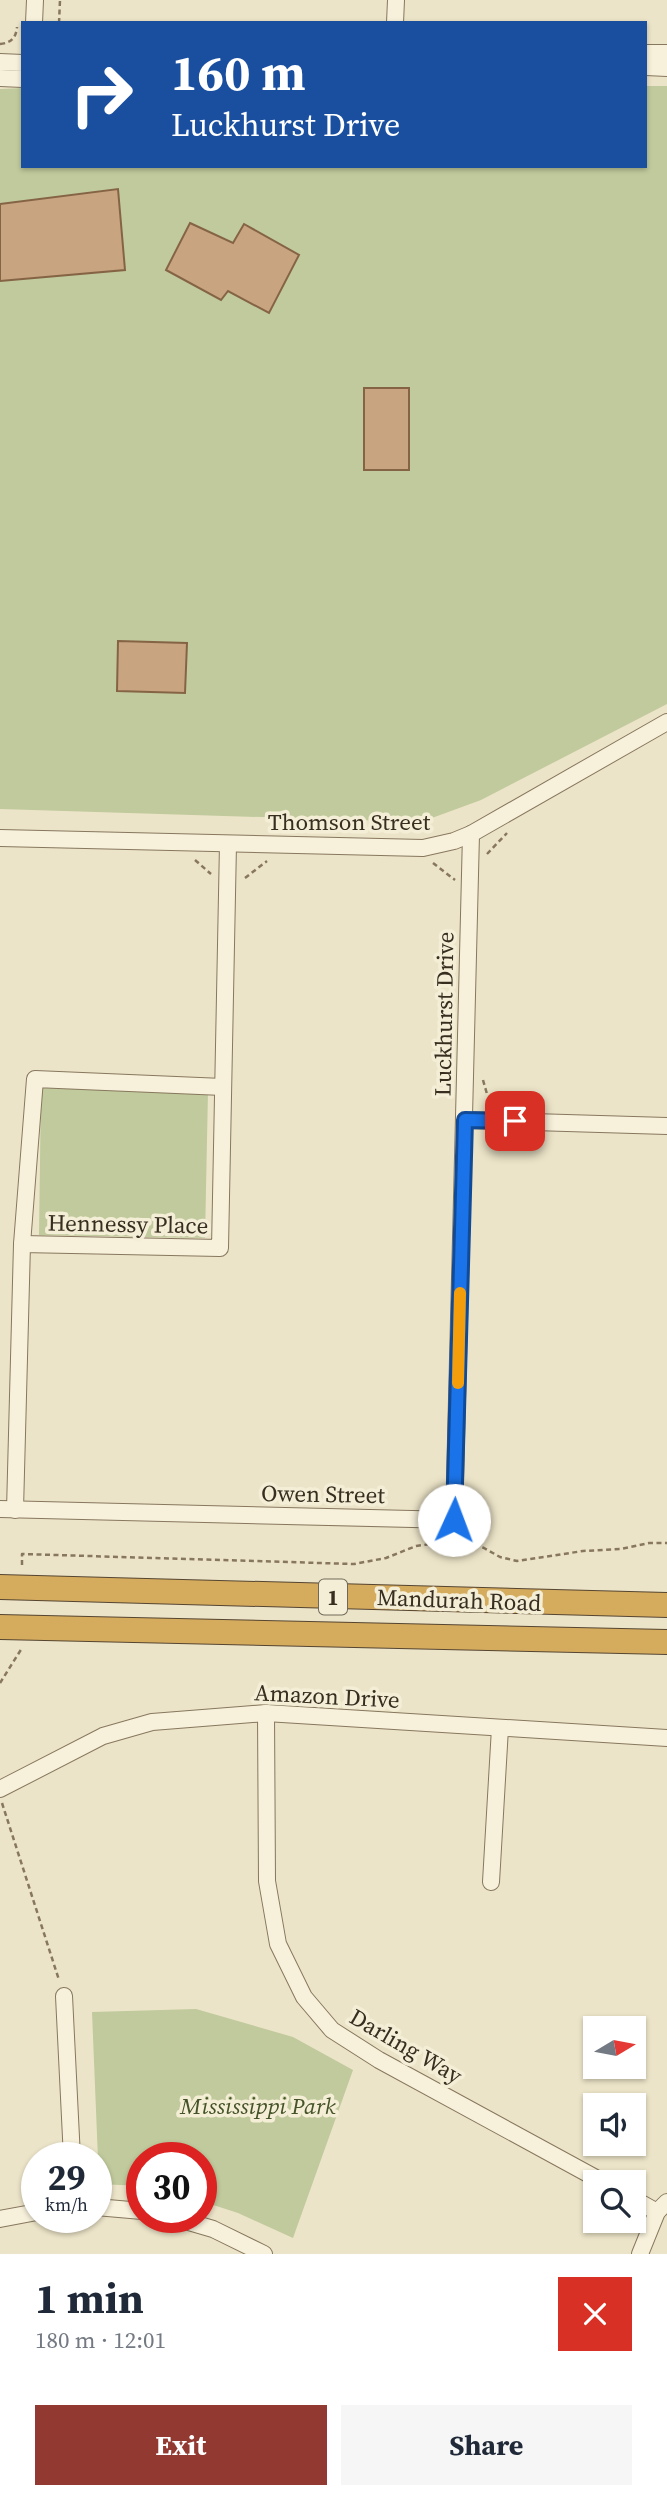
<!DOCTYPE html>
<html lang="en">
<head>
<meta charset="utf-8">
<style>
	body { margin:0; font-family:"Source Serif 4",serif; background:#f6f6f7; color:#1f2937; height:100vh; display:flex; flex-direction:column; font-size:26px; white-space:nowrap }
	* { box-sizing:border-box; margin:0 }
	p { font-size:23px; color:#747a83 }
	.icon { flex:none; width:38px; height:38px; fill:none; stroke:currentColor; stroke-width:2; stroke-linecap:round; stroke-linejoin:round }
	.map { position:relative; height:2254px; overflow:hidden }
	.sheet { display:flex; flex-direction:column; background:#fff; flex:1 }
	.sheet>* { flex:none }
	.guide { position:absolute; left:21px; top:21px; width:626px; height:147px; border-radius:0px; box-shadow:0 2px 5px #0004; background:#1a4fa0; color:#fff; overflow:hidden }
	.needle { width:46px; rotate:80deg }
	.buttons { position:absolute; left:583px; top:2016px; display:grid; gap:14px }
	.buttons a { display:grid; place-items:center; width:63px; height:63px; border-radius:0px; background:#fff; box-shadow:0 2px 5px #0004; font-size:35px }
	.speed { position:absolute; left:21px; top:2142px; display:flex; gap:14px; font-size:35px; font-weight:700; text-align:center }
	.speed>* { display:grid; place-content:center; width:91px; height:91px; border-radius:50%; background:#fff; box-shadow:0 2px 5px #0004; line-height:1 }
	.speed small { font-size:18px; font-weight:400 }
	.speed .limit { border:10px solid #d22; background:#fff; color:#111 }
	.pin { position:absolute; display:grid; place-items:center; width:60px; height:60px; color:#fff; margin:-30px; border-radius:14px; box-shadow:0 4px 10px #0006 }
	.me { position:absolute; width:77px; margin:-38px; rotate:2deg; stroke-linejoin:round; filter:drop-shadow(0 0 5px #0008) }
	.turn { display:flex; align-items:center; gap:24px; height:147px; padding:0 35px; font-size:32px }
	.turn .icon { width:91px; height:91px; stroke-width:2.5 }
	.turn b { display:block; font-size:49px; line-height:60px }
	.round { display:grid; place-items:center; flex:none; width:74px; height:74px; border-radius:0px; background:#f6f6f7 }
	.headline { display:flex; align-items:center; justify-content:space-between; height:119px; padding:0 35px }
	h1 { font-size:42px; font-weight:700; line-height:52px }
	.button { display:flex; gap:14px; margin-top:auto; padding:14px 35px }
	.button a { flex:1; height:80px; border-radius:0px; background:#923931; color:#fff; font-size:28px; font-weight:700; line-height:80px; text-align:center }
	.button a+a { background:#f6f6f7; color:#1f2937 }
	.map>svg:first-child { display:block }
	.green { fill:#c0ca9c }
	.building { fill:#c8a480; stroke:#856445; stroke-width:2 }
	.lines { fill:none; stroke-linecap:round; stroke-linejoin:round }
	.minor-casing { stroke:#87775e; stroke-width:18 }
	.highway-casing { stroke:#554531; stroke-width:26 }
	.path { stroke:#87775e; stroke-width:2.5; stroke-dasharray:5 3.5; stroke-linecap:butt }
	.minor { stroke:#f7f1db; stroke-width:16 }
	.highway { stroke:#d5ab5e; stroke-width:24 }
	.route-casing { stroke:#114b97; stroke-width:18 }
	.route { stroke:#1a73e8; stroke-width:12 }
	.slow { stroke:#f59e0b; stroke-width:12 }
	.labels { text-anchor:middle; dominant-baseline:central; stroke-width:7; stroke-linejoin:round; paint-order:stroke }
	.shield { fill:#f4eed7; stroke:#706857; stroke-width:2 }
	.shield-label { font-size:21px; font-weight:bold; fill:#382e20 }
	.street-label { font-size:23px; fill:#382e20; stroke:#f4eed7 }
	.park-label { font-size:23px; font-style:italic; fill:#455328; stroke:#f4eed7 }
</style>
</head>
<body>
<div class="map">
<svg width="667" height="2254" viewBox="0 0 667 2254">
	<rect width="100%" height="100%" fill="#ece4c8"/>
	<g class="green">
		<polygon points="646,86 667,86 667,704 481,800 421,822 0,809 0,89 23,88 23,166 646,166"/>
		<polygon points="41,1088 208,1091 205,1238 39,1235"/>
		<polygon points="196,2009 293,2037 353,2070 293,2238 238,2213 201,2201 201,2158 142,2158 142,2186 99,2184 92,2012"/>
	</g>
	<g class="building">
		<polygon points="118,189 125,270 0,281 0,204"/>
		<polygon points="190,223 233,243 244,224 299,255 269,313 228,291 221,300 166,270"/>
		<rect x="364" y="388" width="45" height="82"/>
		<polygon points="118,641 187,643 185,693 117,691"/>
	</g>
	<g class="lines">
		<g class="minor-casing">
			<g id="minor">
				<polyline points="34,23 35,0"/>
				<polyline points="395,23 396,0"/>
				<polyline points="646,53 667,53"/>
				<polyline points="0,62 23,63"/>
				<polyline points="646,67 667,68"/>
				<polyline points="0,78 23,79"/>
				<polyline points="0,838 423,848 454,841 471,834 667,722"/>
				<polyline points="465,1120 667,1126"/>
				<polyline points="22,1244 35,1079 223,1087"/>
				<polyline points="0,1509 454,1520 471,834"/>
				<polyline points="15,1510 22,1244 220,1248 228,844"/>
				<polyline points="266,1713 267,1881 278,1944 304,1997 332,2030 379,2060 603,2182"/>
				<polyline points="0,1789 103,1736 152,1722 266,1713 667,1738"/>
				<polyline points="491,1882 500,1728"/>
				<polyline points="64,1996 72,2158"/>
				<polyline points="634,2199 657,2212"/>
				<polyline points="96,2207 142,2211"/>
				<polyline points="172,2217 213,2229 264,2254"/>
				<polyline points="0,2219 37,2212"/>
				<polyline points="640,2254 657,2212 667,2202"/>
			</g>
		</g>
		<g class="highway-casing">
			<g id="highway">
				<polyline points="0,1587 667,1605"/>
				<polyline points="0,1627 667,1642"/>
			</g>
		</g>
		<g class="path">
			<polyline points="59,23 60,0"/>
			<path d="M0,44C11,43 16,38 17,27"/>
			<polyline points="487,854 507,833"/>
			<polyline points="195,860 211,874"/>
			<polyline points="433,863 455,880"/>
			<polyline points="245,878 267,861"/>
			<polyline points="483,1080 487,1094 497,1104"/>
			<polyline points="22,1565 22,1554 354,1564 386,1558 416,1546 461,1540 484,1548 500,1557 517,1561 583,1551 621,1549 649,1543 667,1543"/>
			<polyline points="0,1683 22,1648"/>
			<polyline points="2,1803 59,1980"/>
			<polyline points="52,2221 87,2221"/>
		</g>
		<use href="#minor" class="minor"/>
		<use href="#highway" class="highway"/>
	</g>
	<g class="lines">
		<g class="route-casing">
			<polyline id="route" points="454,1520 465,1120 515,1121"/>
		</g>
		<use href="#route" class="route"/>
		<polyline class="slow" points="458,1383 460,1293"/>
	</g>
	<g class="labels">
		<rect class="shield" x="319" y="1579.5" width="28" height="35" rx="5"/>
		<g class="shield-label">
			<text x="333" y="1597">1</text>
		</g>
		<g class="street-label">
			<text x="349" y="822">Thomson Street</text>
			<text transform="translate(444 1014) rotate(-89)">Luckhurst Drive</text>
			<text transform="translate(128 1224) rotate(1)">Hennessy Place</text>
			<text transform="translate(323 1494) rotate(1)">Owen Street</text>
			<text transform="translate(459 1600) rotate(2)">Mandurah Road</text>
			<text transform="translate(327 1696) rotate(3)">Amazon Drive</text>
			<text transform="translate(406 2046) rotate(30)">Darling Way</text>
		</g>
		<g class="park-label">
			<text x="258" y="2106">Mississippi Park</text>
		</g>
	</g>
</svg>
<div class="buttons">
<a><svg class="needle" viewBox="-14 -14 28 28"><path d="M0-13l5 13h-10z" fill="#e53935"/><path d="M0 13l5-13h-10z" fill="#747a83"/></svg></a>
<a><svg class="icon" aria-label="sound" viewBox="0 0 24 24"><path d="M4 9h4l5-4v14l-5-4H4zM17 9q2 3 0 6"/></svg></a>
<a><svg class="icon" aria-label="search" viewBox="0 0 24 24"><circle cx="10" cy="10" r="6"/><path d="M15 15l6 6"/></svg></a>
</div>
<div class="speed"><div>29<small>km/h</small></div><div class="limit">30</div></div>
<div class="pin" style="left:515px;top:1121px;background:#d93025"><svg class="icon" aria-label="arrive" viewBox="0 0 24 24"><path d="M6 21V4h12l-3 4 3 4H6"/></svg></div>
<svg class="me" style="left:454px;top:1520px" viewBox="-20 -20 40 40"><circle r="19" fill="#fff"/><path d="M0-13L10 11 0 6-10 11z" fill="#1a73e8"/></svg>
<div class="guide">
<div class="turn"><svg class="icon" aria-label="right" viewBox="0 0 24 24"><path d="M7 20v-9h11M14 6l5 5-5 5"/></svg><div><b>160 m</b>Luckhurst Drive</div></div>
</div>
</div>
<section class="sheet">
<div class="headline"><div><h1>1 min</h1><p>180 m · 12:01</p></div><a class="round" style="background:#d93025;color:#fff"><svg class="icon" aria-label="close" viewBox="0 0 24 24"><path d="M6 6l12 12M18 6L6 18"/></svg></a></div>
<div class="button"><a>Exit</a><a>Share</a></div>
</section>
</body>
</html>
